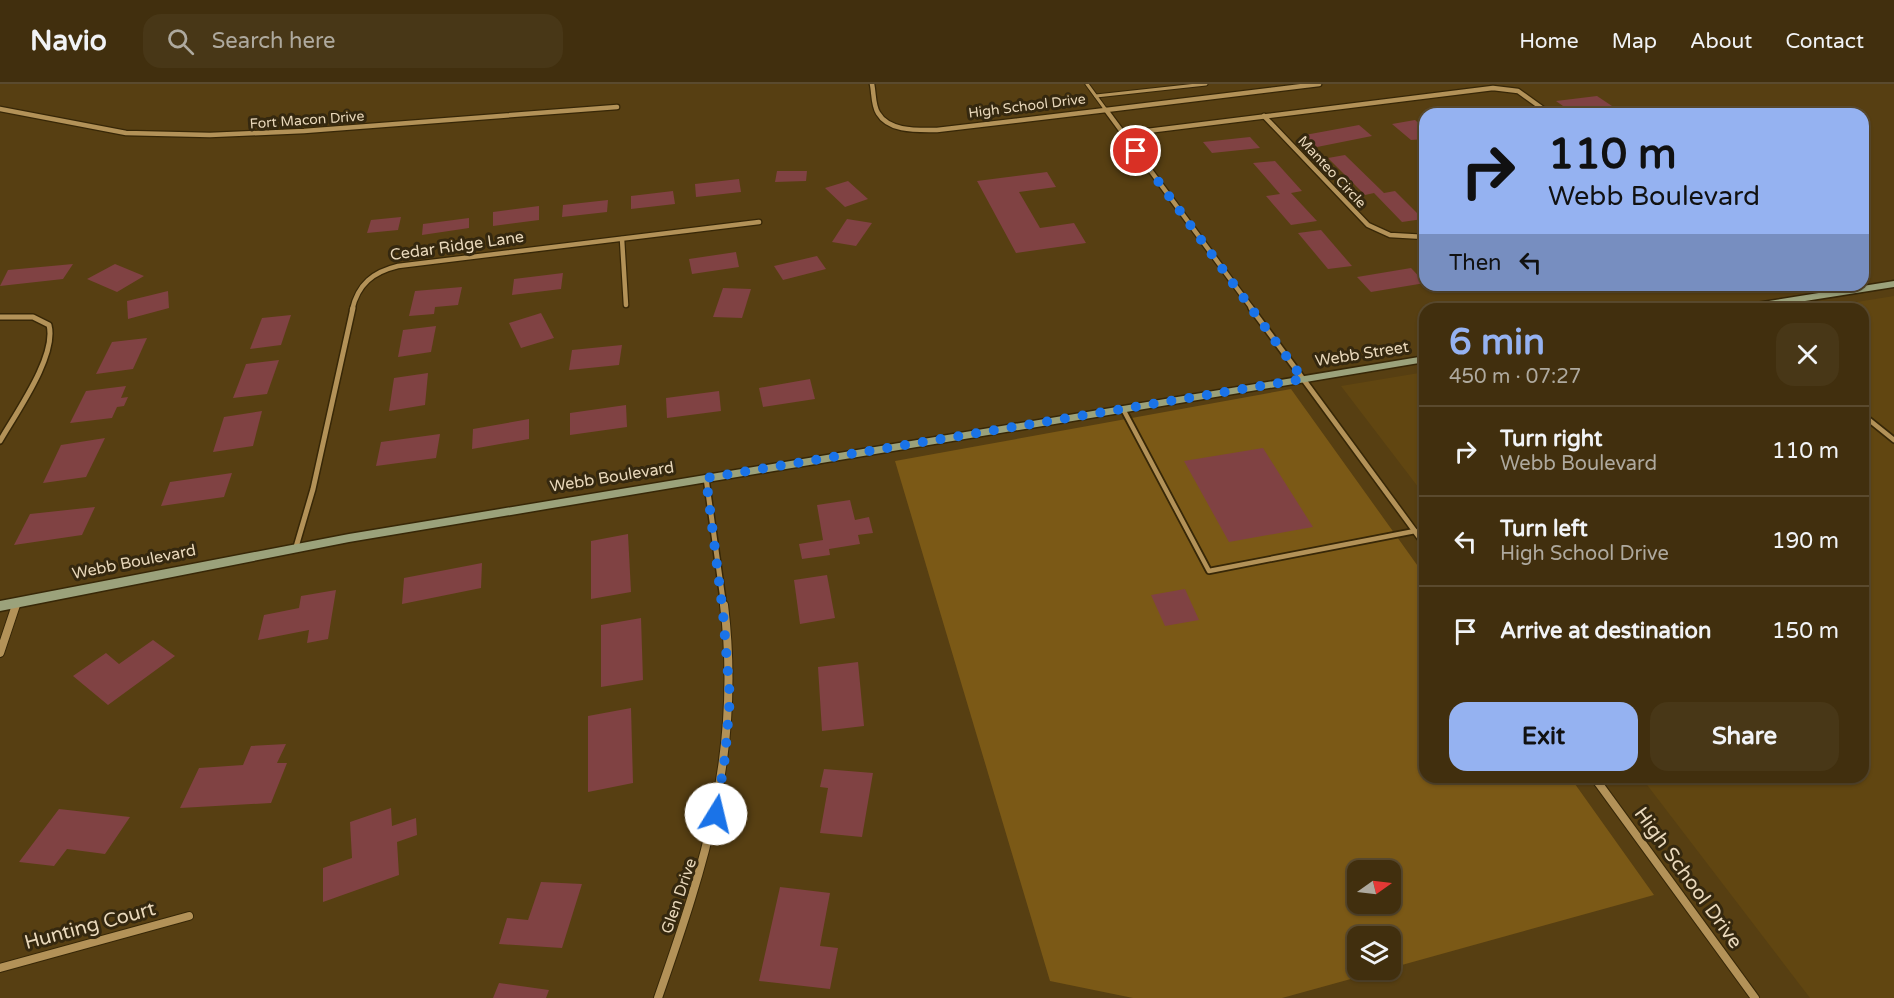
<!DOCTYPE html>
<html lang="en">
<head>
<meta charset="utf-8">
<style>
	body { margin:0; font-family:"Varela Round",sans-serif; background:#483717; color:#f1f3f6; height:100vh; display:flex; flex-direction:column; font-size:22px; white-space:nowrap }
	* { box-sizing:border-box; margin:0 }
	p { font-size:20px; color:#aea99e }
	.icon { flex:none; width:33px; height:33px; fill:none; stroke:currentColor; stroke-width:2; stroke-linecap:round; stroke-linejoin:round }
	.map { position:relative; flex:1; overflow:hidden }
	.sheet { position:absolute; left:1419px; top:219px; width:450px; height:480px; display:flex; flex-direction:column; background:#412f0e; border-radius:18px; box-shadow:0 2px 4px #0004,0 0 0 2px #5a4a2e }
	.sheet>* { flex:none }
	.guide { position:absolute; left:1419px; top:24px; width:450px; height:183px; border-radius:18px; box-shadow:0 2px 4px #0004,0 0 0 2px #5a4a2e; background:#95b2f1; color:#111; overflow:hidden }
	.needle { width:39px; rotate:76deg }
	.controls { position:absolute; left:1347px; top:776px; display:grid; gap:12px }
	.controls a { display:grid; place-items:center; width:54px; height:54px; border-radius:12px; background:#412f0e; box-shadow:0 2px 4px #0004,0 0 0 2px #5a4a2e; font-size:30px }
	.pin { position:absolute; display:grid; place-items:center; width:51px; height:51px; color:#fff; margin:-26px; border:3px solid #fff; border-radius:50%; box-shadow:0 2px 6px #0007 }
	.me { position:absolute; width:66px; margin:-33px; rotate:9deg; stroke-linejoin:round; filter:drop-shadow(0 0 4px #0008) }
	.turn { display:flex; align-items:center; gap:21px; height:126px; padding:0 30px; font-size:27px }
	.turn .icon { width:78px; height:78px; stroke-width:2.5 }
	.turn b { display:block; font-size:42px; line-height:51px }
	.then { display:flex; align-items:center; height:57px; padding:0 30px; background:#0003; gap:12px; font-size:22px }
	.round { display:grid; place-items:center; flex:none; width:63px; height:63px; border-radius:18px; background:#483717 }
	.headline { display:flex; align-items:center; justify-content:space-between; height:102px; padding:0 30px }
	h1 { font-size:36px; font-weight:700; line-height:45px; color:#95b2f1 }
	.cta { display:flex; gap:12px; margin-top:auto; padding:12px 30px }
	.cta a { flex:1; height:69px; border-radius:18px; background:#95b2f1; color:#111; font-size:24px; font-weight:700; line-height:69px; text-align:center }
	.cta a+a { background:#483717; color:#f1f3f6 }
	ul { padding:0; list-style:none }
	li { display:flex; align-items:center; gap:18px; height:90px; padding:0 30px; border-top:2px solid #5a4a2e }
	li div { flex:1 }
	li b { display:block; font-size:22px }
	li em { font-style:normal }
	header { display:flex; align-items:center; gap:36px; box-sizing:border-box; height:84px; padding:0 30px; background:#412f0e; border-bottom:2px solid #5a4a2e }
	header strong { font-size:28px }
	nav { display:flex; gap:33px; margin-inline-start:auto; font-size:21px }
	.search { width:420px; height:54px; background:#483717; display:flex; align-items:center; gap:15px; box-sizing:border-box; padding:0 21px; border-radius:18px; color:#aea99e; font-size:22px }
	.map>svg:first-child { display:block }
	.built { fill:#614611 }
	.green { fill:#7b5916; fill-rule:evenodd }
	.building { fill:#804243 }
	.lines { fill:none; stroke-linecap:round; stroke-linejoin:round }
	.lane-far1-casing { stroke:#372707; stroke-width:5 }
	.lane-casing { stroke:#372707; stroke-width:8 }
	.street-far2-casing { stroke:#372707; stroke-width:7 }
	.street-far1-casing { stroke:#372707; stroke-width:8 }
	.street-casing { stroke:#372707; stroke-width:10 }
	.secondary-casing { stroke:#372707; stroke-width:3 }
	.lane-far1 { stroke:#b39258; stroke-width:3 }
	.lane { stroke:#b39258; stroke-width:4.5 }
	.street-far2 { stroke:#b39258; stroke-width:4.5 }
	.street-far1 { stroke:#b39258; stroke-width:5 }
	.street { stroke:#b39258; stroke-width:8 }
	.secondary { fill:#9ba27b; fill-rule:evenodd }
	.route { stroke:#1a73e8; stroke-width:10; stroke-dasharray:0 18 }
	.labels { text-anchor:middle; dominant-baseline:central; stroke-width:6; stroke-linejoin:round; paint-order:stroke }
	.far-street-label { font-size:14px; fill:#e9d8bb; stroke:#35280f }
	.street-label { font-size:16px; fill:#e9d8bb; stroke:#35280f }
	.near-street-label { font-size:20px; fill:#e9d8bb; stroke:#35280f }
</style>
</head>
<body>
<header>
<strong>Navio</strong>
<div class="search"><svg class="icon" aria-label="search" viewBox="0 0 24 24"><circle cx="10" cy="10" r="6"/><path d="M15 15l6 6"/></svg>Search here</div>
<nav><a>Home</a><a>Map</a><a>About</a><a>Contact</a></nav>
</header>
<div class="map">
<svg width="1894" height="914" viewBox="0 0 1894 914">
	<rect width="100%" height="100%" fill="#573f12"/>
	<g class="built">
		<polygon points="1894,212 1894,914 1810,914 1641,693 1863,693 1863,225 1813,225"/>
		<polygon points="1425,288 1425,412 1341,302"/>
	</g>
	<path class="green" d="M1291,305L1425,492V693H1570L1654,811L1391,884L1390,852H1358V885H1387L1282,914H1133L1050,897L895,377ZM1358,786H1390V819H1358Z"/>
	<g class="building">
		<polygon points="1597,12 1612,22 1570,27 1556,17"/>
		<polygon points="1512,24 1520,30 1456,30 1483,25 1486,27"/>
		<polygon points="1415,36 1425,45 1425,55 1411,56 1392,40"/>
		<polygon points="1359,41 1372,52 1317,63 1305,51"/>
		<polygon points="1250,53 1260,64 1212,69 1203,58"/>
		<polygon points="1345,71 1384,109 1395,107 1423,135 1402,138 1374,109 1365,111 1328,74"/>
		<polygon points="1275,77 1302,107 1291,109 1317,137 1291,141 1266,112 1280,110 1253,79"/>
		<polygon points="777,87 807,87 806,97 775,98"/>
		<polygon points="1047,88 1056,103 1019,108 1040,144 1074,139 1086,159 1016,169 977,97"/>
		<polygon points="739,95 741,108 696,113 695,100"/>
		<polygon points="848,97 868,115 845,123 825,104"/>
		<polygon points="673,107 675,120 631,125 631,112"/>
		<polygon points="608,116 607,128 562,133 563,121"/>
		<polygon points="539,122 539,136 493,142 493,128"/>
		<polygon points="401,133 398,146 367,149 371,136"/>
		<polygon points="469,134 469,144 422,151 423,140"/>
		<polygon points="847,135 872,139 856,162 832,158"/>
		<polygon points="1321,146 1352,182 1328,185 1298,149"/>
		<polygon points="736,168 739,183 692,190 689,175"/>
		<polygon points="817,172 826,185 783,196 774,182"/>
		<polygon points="73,180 63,195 0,202 8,186"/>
		<polygon points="115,180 144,192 117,208 87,195"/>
		<polygon points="1411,184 1425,199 1371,208 1357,193"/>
		<polygon points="563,189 561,205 512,211 514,195"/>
		<polygon points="462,203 458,221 435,223 434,230 409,232 415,207"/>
		<polygon points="723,204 751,205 742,234 713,233"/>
		<polygon points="168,207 169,224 128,235 127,217"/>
		<polygon points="541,229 554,254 521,264 509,239"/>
		<polygon points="291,231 281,261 250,265 262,234"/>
		<polygon points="436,242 431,268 398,273 403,246"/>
		<polygon points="147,254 133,285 96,290 112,258"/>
		<polygon points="622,261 619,281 569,286 572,266"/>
		<polygon points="279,276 267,310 233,314 246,280"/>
		<polygon points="428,289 425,321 389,327 394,294"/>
		<polygon points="810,295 815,315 763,323 759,304"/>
		<polygon points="126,302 121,314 128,313 124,322 117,323 112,334 70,339 86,307"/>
		<polygon points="719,307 721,327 667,334 666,314"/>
		<polygon points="626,321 627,343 570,351 570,329"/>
		<polygon points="262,327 253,362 213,368 224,333"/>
		<polygon points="529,335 529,355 472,365 473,345"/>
		<polygon points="440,350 436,374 376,382 381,358"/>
		<polygon points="105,354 86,393 43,399 61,361"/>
		<polygon points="1263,364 1313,443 1229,458 1184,377"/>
		<polygon points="232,389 224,413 161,422 170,398"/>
		<polygon points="850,416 855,436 869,433 873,449 858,451 860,460 829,465 830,471 802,475 799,460 823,456 817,421"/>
		<polygon points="95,423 82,451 14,461 30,430"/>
		<polygon points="628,450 631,508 591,515 591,457"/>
		<polygon points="482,479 481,504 402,520 404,494"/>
		<polygon points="827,491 835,534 800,540 794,496"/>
		<polygon points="1185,505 1199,536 1165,542 1151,511"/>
		<polygon points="336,506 328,555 307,559 309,546 258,556 264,531 299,524 301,512"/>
		<polygon points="641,534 643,596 601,603 601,541"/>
		<polygon points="153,556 175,572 108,621 73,592 106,569 119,580"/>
		<polygon points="858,578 864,642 822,647 818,583"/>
		<polygon points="631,624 633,699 588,708 588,632"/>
		<polygon points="286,660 277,679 287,679 271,719 180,724 199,684 243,681 251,662"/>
		<polygon points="824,685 873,689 862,753 820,749 828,704 820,703"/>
		<polygon points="391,724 392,742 416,734 417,751 397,758 399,791 323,818 323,784 352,774 350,738"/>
		<polygon points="59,725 130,733 105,770 67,765 54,782 19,778"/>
		<polygon points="541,798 582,800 562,864 499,860 507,834 528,836"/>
		<polygon points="780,803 830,809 820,862 838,864 830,905 759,897"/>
		<polygon points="499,899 549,906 546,914 493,914"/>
	</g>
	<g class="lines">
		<g class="lane-far1-casing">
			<g id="lane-far1">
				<polyline points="1087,0 1106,26"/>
				<polyline points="1096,12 1206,0"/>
			</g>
		</g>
		<g class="lane-casing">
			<g id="lane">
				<polyline points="1123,325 1209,487 1415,447"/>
				<polyline points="1863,331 1894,356"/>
			</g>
		</g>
		<g class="street-far2-casing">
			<g id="street-far2">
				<path d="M872,0C874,9 873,21 878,29C889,48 918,46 937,46L1106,26L1253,226"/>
				<polyline points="0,25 126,49 210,51 304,47 617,23"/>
				<polyline points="1106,26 1319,0"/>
				<polyline points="1264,32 1368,141 1390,151 1425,153"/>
				<polyline points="1123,50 1493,4 1518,7 1550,30"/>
				<polyline points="622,155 626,221"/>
				<path d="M352,226C358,200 373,188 398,182L759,138"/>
			</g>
		</g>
		<g class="street-far1-casing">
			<g id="street-far1">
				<polyline points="1251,224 1425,461"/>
				<path d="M0,233H33L49,241C57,272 16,329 0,357"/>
				<polyline points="706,394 724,523"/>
				<polyline points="296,463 313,405 353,224"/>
				<polyline points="16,523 17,519"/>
			</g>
		</g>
		<g class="street-casing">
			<g id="street">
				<polyline points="0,569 16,521"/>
				<polyline points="1594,693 1755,914"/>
				<polyline points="0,884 189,832"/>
				<path d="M658,914C705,779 742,667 724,521"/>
			</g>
		</g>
		<g class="secondary-casing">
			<g id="secondary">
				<polygon points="1894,197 1894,203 1755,225 1732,225 1737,222"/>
				<polygon points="1425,272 1425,278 349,458 0,527 0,517 349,450"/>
			</g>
		</g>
		<use href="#lane-far1" class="lane-far1"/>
		<use href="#lane" class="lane"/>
		<use href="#street-far2" class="street-far2"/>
		<use href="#street-far1" class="street-far1"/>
		<use href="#street" class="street"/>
		<use href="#secondary" class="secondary"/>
	</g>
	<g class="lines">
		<polyline class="route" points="716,730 725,673 730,614 723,529 706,394 1303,295 1136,67"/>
	</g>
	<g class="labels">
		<g class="far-street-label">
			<text transform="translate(1027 22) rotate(-7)">High School Drive</text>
			<text transform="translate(307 36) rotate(-4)">Fort Macon Drive</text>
			<text transform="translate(1332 88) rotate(47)">Manteo Circle</text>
		</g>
		<g class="street-label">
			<text transform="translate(457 162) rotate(-8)">Cedar Ridge Lane</text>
			<text transform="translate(1362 270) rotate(-9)">Webb Street</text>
			<text transform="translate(612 393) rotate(-9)">Webb Boulevard</text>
			<text transform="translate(134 478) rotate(-11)">Webb Boulevard</text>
			<text transform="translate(679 812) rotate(-71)">Glen Drive</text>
		</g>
		<g class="near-street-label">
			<text transform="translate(1688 794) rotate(54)">High School Drive</text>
			<text transform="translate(90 842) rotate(-15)">Hunting Court</text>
		</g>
	</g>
</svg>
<div class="controls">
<a><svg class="needle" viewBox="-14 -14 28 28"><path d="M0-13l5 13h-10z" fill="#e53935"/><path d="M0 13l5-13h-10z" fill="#aea99e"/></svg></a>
<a><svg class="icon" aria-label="layers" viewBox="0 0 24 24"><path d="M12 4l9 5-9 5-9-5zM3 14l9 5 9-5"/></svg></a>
</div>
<div class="pin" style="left:1136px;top:67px;background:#d93025"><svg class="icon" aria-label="arrive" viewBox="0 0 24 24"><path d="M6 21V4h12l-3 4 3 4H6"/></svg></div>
<svg class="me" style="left:716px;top:730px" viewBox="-20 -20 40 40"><circle r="19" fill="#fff"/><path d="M0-13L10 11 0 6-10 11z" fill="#1a73e8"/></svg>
<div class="guide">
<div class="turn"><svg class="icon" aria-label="right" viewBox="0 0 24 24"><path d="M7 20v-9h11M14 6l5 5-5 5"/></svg><div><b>110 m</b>Webb Boulevard</div></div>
<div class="then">Then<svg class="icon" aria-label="left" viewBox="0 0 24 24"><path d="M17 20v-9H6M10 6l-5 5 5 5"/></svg></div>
</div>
<section class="sheet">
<div class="headline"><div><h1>6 min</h1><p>450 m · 07:27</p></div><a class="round"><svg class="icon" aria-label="close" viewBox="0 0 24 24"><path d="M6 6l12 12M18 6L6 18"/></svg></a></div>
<ul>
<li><svg class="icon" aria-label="right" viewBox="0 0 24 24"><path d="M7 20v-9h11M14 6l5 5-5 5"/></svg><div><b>Turn right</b><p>Webb Boulevard</p></div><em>110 m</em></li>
<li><svg class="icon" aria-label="left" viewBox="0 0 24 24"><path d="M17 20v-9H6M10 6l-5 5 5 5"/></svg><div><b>Turn left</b><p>High School Drive</p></div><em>190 m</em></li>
<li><svg class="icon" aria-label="arrive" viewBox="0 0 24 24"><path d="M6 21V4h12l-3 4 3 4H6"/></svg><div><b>Arrive at destination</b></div><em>150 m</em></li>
</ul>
<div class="cta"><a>Exit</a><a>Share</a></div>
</section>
</div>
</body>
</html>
